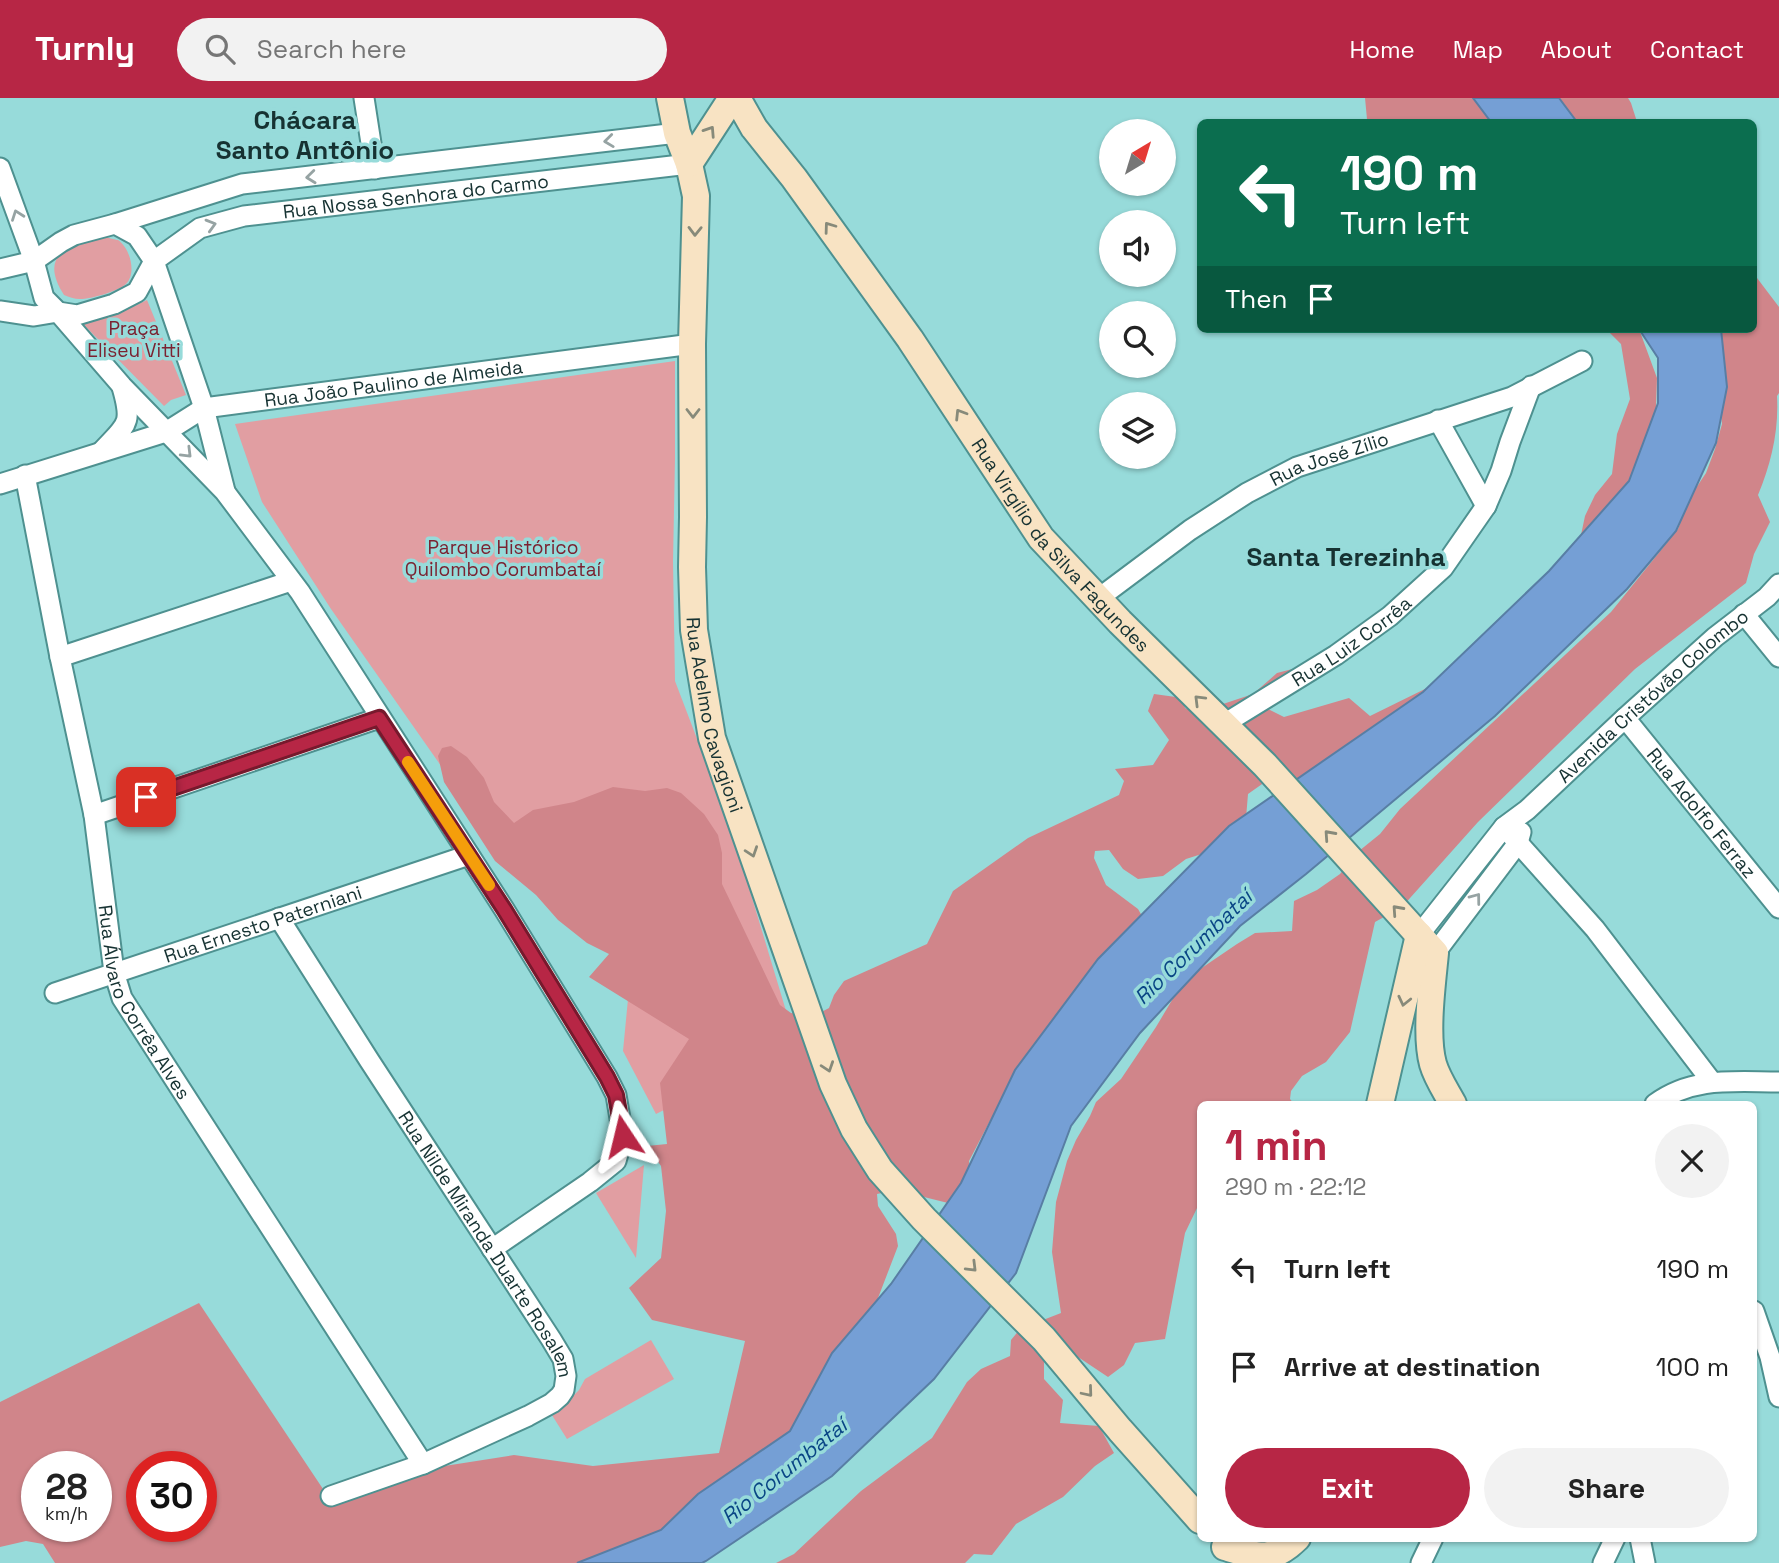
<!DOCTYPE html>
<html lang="en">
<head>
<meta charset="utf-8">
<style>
	body { margin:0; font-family:"Space Grotesk",sans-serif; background:#f2f2f2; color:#222; height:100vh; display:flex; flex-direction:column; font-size:26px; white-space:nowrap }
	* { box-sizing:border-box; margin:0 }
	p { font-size:23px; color:#767676 }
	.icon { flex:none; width:38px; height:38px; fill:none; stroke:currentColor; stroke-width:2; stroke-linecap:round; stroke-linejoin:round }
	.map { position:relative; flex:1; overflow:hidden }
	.sheet { position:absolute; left:1197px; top:1003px; width:560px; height:441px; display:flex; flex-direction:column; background:#fff; border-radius:10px; box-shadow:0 2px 5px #0004 }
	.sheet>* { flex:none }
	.guide { position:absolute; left:1197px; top:21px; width:560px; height:214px; border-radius:10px; box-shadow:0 2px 5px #0004; background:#0b6e4f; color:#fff; overflow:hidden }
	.needle { width:46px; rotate:38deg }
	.fabs { position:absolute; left:1099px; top:21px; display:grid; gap:14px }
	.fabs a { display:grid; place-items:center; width:77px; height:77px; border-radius:50%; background:#fff; box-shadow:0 2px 5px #0004; font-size:35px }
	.speed { position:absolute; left:21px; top:1353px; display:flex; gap:14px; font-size:35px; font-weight:700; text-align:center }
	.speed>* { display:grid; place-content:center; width:91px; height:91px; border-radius:50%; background:#fff; box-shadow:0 2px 5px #0004; line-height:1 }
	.speed small { font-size:18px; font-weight:400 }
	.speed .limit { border:10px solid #d22; background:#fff; color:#111 }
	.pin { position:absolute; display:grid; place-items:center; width:60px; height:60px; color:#fff; margin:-30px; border-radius:14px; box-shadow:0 4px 10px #0006 }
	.me { position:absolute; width:77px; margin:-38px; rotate:350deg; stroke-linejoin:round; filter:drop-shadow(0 0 5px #0008) }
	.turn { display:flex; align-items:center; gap:24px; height:147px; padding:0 28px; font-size:32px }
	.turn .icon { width:91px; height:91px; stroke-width:2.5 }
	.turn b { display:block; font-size:49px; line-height:60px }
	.then { display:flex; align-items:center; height:66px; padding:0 28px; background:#0003; gap:14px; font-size:26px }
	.round { display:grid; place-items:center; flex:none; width:74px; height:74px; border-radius:37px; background:#f2f2f2 }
	.head { display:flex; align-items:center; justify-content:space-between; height:119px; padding:0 28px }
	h1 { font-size:42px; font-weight:700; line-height:52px; color:#b72645 }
	.action { display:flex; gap:14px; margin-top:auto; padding:14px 28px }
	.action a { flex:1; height:80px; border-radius:42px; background:#b72645; color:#fff; font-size:28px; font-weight:700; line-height:80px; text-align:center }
	.action a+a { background:#f2f2f2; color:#222 }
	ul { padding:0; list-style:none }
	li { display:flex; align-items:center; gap:21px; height:98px; padding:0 28px }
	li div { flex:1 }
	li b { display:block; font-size:26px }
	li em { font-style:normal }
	header { display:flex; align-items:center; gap:42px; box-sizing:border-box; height:98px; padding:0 35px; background:#b72645; color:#fff }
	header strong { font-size:33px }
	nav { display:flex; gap:38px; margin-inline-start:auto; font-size:24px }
	.search { width:490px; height:63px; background:#f2f2f2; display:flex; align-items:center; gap:18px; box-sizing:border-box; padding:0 24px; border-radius:38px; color:#767676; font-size:26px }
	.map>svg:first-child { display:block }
	.green { fill:#e19ea2 }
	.forest { fill:#d0858a; fill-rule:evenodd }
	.water { fill:#759fd5; stroke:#587ea4; stroke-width:2 }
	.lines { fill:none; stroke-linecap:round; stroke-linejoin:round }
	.street-casing { stroke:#4e9190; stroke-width:23 }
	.secondary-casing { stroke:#4e9190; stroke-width:30 }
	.street { stroke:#fff; stroke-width:19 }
	.secondary { stroke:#f8e3c3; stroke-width:26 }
	.oneway { stroke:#878a7a }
	.oneway2 { stroke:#96a3a3 }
	.route-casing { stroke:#77192d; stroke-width:18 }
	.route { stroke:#b72645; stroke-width:12 }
	.slow { stroke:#f59e0b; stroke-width:12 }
	.labels { text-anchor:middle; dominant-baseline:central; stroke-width:7; stroke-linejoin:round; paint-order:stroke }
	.street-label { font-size:19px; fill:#163232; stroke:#97dbda }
	.park-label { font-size:19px; fill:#7b2231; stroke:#97dbda }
	.water-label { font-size:21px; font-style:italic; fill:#094585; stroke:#97dbda }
	.district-label { font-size:26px; font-weight:bold; fill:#163232; stroke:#97dbda }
</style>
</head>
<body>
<header>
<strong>Turnly</strong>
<div class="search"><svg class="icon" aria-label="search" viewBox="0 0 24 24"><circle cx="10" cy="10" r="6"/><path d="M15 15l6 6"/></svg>Search here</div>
<nav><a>Home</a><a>Map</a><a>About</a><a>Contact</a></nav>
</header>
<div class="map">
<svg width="1779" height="1465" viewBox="0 0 1779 1465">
	<rect width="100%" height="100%" fill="#97dbda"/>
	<g class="green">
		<path d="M107,139C108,140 117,142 118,142C130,150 137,175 126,186C119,193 91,201 80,201C74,201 69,199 64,197C37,155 71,144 107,139Z"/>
		<polygon points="147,202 186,297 171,302 164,308 81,224 120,215"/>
		<polygon points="675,263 675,360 673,464 675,583 731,730 796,946 656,1016 623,953 631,870 500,752 331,511 262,404 235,326"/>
		<polygon points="644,1067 636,1160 596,1095"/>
		<polygon points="651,1242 674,1281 567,1341 550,1314 565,1306 579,1292 585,1281"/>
	</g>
	<g class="forest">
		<polygon points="1365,0 1481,0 1498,24 1373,24 1367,21"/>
		<polygon points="1531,0 1628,0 1631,5 1637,24 1546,24"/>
		<path d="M1754,176L1779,209V295L1777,298C1779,333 1771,366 1758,397L1770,424L1754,456L1746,485L1635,571L1478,724L1402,809L1375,824L1350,934L1326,964L1302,978L1291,993L1290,1001L1294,1006H1200V1107L1198,1108L1185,1135L1165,1241L1135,1245L1124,1267L1108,1279L1072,1255L1059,1257L1044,1264V1281L1063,1302L1060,1325L1099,1328L1114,1355L1095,1368L1063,1399L1016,1426L992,1457L974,1456L965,1465H776L794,1456L861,1393L932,1340L967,1284L981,1271L1010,1258L1011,1242L1020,1231L1061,1215L1052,1154L1056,1104L1067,1063L1076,1042L1090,1018L1096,1004L1121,981L1156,929L1184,882L1237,846L1255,835L1292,833L1294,803L1317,792L1340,776L1359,753L1380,736L1400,711L1611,514L1678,431L1690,399L1706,375L1715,351L1722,326L1719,300L1692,231H1754Z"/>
		<polygon points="1606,231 1639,231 1657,280 1655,337 1636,394 1577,456 1585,418 1595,397 1612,376 1617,336 1630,301 1621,246"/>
		<path d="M1492,558L1308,684H1265L1248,696L1246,720L1208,754L1186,761L1163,778L1138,781L1123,771L1109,752L1095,753L1094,760L1106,787L1138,811L1142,818L1014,977L969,1063L972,1111L896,1092L877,1096L878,1108L896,1136L898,1148L863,1239L790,1333L656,1465H55L43,1446L26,1443L0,1449V1304L199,1205L331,1403L438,1369L514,1357L593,1368L719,1355L745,1243L652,1222L629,1190L661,1160L666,1113L661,1068L647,1048L667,1046L660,985L689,941L589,879L609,856L587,845L558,822L536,797L495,763L444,684L438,658L442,650L451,648L467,659L484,680L494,704L514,725L533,712L574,704L613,689L645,693L667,690L681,695L704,716L718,737L722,755V786L780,907L791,915L814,918L829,910L834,897L844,883L927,846L953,793L1028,740L1119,697L1124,683L1115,671L1153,667L1169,642L1148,613L1154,596L1183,600L1185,610L1196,615L1253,596L1277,575L1300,569L1266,610L1284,619L1349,600L1370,618ZM37,1368H96V1428H37ZM142,1368H201V1428H142Z"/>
	</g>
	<g class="water">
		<polygon points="1473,0 1559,0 1577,24 1491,24"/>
		<polygon points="1639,231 1721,231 1727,289 1716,345 1676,433 1627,491 1495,618 1306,776 1240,828 1140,935 1071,1028 1016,1175 934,1281 832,1378 706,1463 702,1465 577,1465 661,1432 698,1396 790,1333 832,1255 891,1186 961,1085 1015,972 1098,861 1229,728 1423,594 1549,473 1629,383 1658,305 1658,260"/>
	</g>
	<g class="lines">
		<g class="street-casing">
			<g id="street">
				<polyline points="364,0 375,71"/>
				<polyline points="0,70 34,163 0,171"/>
				<polyline points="115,126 242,86 677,35"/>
				<polygon points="115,126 137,138 154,163 137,194 114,206 77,217 58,214 44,200 34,163 61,144 74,137"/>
				<polyline points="0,213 34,218 58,214 122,288 225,394 300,494 504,811 607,979 616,997 623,1038 616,1063 590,1084 492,1151"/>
				<polyline points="1438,322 1486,408"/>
				<path d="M102,353C127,326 133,327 122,289"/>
				<path id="s1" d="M25,377L60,559L94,717L114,874L122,900L423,1366"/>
				<path id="s2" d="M0,386L166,334L204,310L692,246"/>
				<path id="s3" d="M225,393L204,310L154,163L200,130L244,118L689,66"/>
				<path id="s4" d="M1099,500L1190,432L1247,395L1297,369L1512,299L1582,263"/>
				<polyline points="1744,516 1779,559"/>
				<polyline points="60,559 291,483"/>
				<path id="s5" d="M1625,620L1779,810"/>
				<path id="s6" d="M1224,626L1336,557L1390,518L1443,470L1486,408L1501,373L1510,344L1531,288"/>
				<polyline points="94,717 379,620"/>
				<polyline points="1504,729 1595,831 1712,984"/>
				<path id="s7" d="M279,820L369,962L551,1241L563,1261L566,1278L564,1292L560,1298L552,1305L528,1318L423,1366L331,1398"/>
				<path id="s8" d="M1419,837L1504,729L1527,712L1625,620L1715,539L1767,499L1779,486"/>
				<polyline points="1435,855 1518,745 1521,734"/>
				<path id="s9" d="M55,895L469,757"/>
				<path d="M1655,1006C1693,978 1735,984 1779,984"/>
				<polyline points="1754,1213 1770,1259 1779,1299"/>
				<polyline points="1640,1440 1645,1465"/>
				<polyline points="1421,1465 1433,1440"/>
				<polyline points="1603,1465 1615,1440"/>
			</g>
		</g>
		<g class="secondary-casing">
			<g id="secondary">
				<path id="s10" d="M670,0L677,35L689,66L696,98L692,246L693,419L692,469L694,532L712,640L833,986L854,1031L880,1072L924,1121L1044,1241L1120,1332L1200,1422"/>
				<path id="s11" d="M737,0L754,30L794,80L910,241L1041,440L1120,524L1265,667L1435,855C1432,886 1425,937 1433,966C1437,980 1446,993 1453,1006"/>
				<polyline points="689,66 732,0"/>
				<polyline points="1380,1006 1419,837"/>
				<path d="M1225,1449C1258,1459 1272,1465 1297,1440"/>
			</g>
		</g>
		<use href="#street" class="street"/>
		<use href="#secondary" class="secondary"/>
	</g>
	<defs><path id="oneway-chevron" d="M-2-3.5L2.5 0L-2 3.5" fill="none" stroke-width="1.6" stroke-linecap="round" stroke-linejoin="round" transform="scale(1.75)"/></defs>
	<g class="oneway">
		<use href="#oneway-chevron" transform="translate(710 33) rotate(-57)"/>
		<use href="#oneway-chevron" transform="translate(829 129) rotate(-126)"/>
		<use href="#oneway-chevron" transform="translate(695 133) rotate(91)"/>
		<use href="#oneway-chevron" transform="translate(693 315) rotate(90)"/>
		<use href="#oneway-chevron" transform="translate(960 316) rotate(-122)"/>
		<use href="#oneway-chevron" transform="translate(1199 602) rotate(-135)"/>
		<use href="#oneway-chevron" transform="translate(1329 737) rotate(-132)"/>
		<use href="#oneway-chevron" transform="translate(752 754) rotate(71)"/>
		<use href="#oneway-chevron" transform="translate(1397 812) rotate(-132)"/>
		<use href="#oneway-chevron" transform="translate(1404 903) rotate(103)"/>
		<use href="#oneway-chevron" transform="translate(828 969) rotate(71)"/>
		<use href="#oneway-chevron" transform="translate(972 1169) rotate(45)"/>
		<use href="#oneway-chevron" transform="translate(1088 1294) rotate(50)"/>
	</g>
	<g class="oneway2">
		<use href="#oneway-chevron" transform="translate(609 43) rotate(173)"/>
		<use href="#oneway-chevron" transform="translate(311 79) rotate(174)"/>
		<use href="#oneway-chevron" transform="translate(17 117) rotate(-110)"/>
		<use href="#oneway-chevron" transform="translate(211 127) rotate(-16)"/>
		<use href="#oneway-chevron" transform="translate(187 355) rotate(45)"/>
		<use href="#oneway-chevron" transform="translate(1476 800) rotate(-53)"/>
	</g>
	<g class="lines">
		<g class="route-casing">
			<polyline id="route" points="146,699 379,620 504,811 607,979 616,997 623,1038"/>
		</g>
		<use href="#route" class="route"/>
		<polyline class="slow" points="408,664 489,787"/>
	</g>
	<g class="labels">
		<g class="street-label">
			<text stroke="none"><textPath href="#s3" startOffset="516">Rua Nossa Senhora do Carmo</textPath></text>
			<text stroke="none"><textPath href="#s2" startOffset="410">Rua João Paulino de Almeida</textPath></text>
			<text stroke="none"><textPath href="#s4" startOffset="271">Rua José Zílio</textPath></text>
			<text stroke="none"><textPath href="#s11" startOffset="553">Rua Virgílio da Silva Fagundes</textPath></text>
			<text stroke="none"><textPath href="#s6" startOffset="152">Rua Luiz Corrêa</textPath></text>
			<text stroke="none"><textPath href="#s8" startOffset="336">Avenida Cristóvão Colombo</textPath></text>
			<text stroke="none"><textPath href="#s10" startOffset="623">Rua Adelmo Cavagioni</textPath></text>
			<text stroke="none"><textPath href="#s5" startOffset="122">Rua Adolfo Ferraz</textPath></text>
			<text stroke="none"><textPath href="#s9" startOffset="219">Rua Ernesto Paterniani</textPath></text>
			<text stroke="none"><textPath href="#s1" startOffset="544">Rua Álvaro Corrêa Alves</textPath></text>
			<text stroke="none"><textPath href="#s7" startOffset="387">Rua Nilde Miranda Duarte Rosalem</textPath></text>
		</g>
		<g class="park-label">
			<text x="134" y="230">Praça<tspan x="134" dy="22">Eliseu Vitti</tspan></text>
			<text x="503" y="449">Parque Histórico<tspan x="503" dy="22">Quilombo Corumbataí</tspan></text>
		</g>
		<g class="water-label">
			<text transform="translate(1193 849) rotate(-44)">Rio Corumbataí</text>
			<text transform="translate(784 1373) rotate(-39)">Rio Corumbataí</text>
		</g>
		<g class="district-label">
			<text x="305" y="22">Chácara<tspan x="305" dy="30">Santo Antônio</tspan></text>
			<text x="1346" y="459">Santa Terezinha</text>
		</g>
	</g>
</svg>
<div class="fabs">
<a><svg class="needle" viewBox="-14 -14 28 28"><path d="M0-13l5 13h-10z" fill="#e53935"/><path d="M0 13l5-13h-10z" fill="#767676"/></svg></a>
<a><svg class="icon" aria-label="sound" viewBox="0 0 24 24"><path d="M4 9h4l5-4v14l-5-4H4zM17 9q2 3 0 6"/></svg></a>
<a><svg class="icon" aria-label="search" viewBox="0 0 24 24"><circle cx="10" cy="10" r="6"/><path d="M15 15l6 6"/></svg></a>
<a><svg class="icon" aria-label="layers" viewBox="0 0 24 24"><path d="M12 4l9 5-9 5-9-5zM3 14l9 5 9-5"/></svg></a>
</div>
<div class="speed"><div>28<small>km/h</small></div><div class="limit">30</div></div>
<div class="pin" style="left:146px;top:699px;background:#d93025"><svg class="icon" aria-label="arrive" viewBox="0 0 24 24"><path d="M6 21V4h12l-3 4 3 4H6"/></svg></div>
<svg class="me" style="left:623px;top:1038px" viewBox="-20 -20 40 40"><path d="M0-17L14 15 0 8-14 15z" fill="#b72645" stroke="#fff" stroke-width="4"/></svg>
<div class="guide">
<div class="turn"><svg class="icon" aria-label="left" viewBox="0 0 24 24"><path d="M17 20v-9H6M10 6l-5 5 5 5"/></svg><div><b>190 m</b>Turn left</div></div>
<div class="then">Then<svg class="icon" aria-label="arrive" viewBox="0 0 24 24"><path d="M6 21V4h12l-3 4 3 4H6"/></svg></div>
</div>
<section class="sheet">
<div class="head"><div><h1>1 min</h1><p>290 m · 22:12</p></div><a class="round"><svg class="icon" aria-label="close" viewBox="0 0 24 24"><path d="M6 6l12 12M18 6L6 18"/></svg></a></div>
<ul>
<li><svg class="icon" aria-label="left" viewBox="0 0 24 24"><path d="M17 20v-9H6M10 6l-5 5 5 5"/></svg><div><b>Turn left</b></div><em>190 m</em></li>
<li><svg class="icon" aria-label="arrive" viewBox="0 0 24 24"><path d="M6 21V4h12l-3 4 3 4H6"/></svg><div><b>Arrive at destination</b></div><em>100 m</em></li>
</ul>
<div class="action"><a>Exit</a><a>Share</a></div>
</section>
</div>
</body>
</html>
